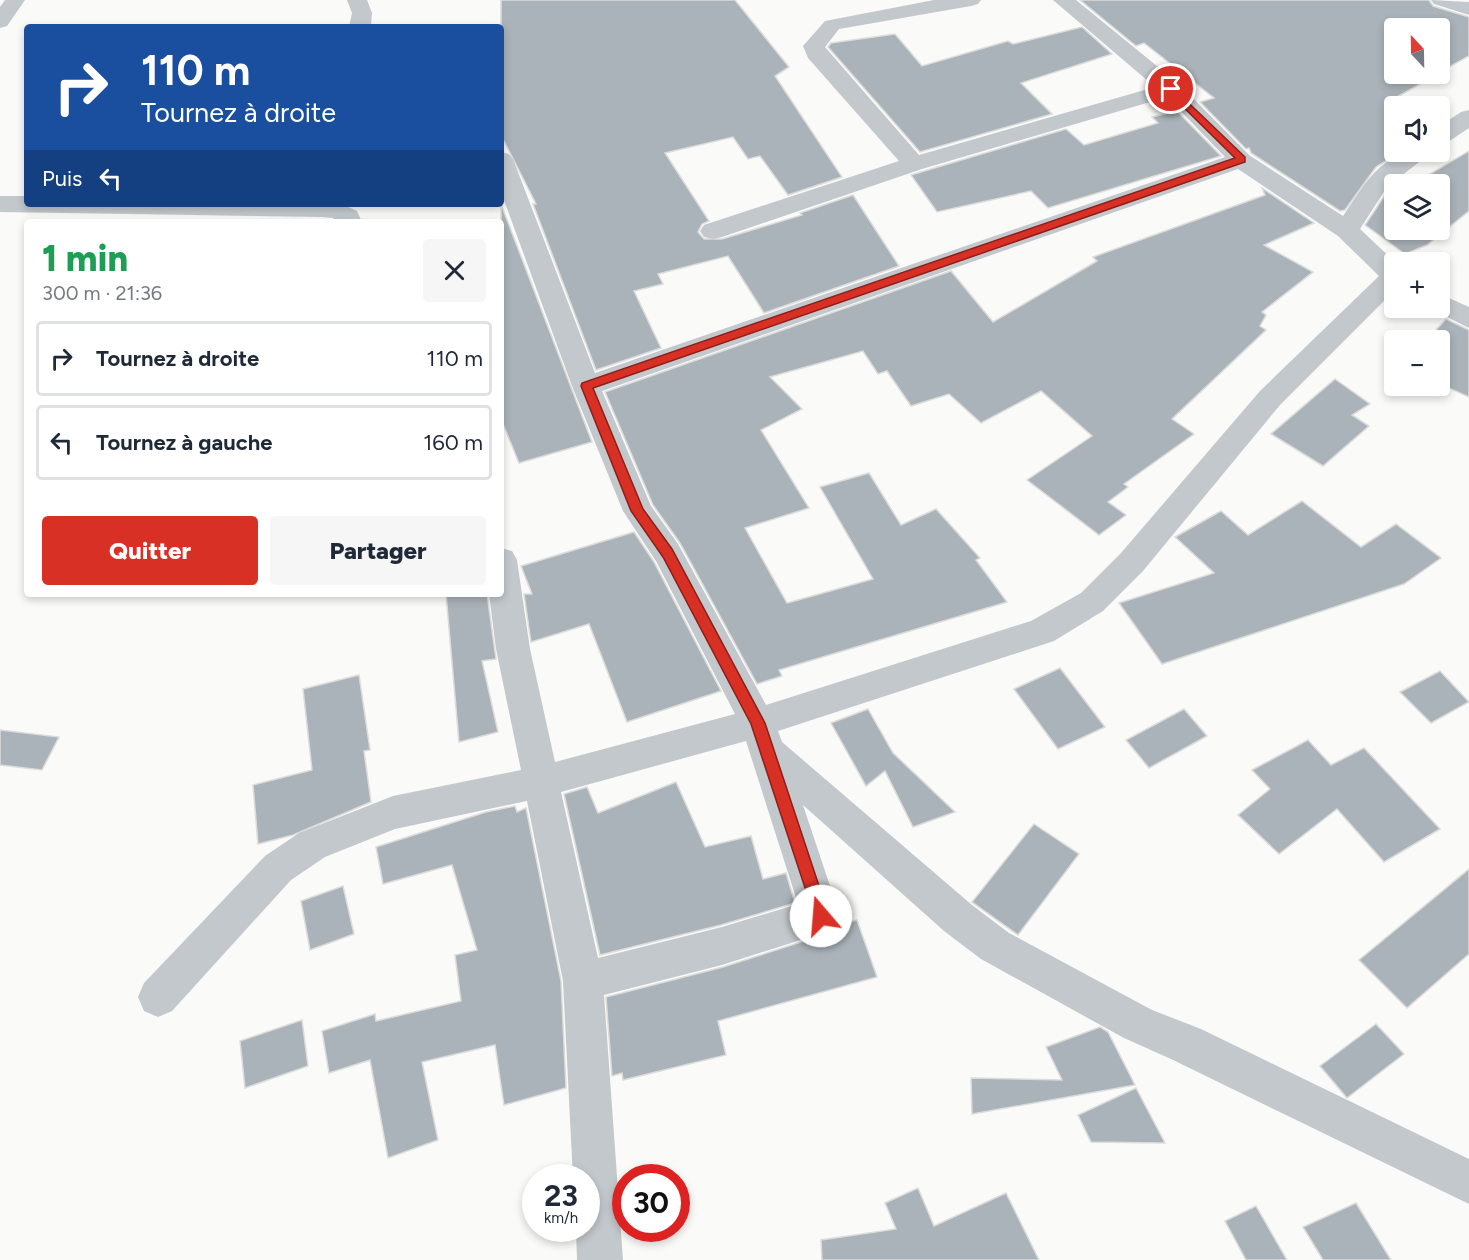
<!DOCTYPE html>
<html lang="fr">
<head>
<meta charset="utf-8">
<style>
	body { margin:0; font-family:Figtree,sans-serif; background:#f6f6f7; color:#1f2937; height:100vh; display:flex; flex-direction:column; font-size:22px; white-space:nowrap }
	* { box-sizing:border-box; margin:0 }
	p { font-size:20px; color:#747a83 }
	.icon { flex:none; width:33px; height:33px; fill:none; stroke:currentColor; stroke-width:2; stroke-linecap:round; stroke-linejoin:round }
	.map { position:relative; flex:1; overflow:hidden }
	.side { position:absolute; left:24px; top:219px; width:480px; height:378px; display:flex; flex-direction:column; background:#fff; border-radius:6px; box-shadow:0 3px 9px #0003 }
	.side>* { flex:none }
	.hud { position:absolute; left:24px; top:24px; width:480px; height:183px; border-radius:6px; box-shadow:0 3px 9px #0003; background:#1a4fa0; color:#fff; overflow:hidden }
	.needle { width:39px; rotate:338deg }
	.controls { position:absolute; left:1384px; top:18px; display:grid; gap:12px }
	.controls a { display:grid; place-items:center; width:66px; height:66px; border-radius:6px; background:#fff; box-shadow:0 3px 9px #0003; font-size:30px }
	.speed { position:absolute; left:522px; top:1164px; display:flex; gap:12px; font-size:30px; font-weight:700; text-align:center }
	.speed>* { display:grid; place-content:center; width:78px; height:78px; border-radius:50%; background:#fff; box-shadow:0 3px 9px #0003; line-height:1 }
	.speed small { font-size:15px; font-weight:400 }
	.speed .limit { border:9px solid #d22; background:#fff; color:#111 }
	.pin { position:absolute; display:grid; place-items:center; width:51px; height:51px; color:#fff; margin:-26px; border:3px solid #fff; border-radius:50%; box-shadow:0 2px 6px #0007 }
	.me { position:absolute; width:66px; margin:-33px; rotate:342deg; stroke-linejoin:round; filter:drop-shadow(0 0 4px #0008) }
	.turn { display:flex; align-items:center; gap:21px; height:126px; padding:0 18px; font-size:27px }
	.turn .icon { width:78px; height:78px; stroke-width:2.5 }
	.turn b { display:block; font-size:42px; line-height:51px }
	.then { display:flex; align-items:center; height:57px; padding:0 18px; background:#0003; gap:12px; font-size:22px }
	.round { display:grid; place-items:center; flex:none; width:63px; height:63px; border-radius:6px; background:#f6f6f7 }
	.summary { display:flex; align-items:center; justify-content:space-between; height:102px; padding:0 18px }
	h1 { font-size:36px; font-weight:800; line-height:45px; color:#1e9e55 }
	.button { display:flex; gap:12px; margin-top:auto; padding:12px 18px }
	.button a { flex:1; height:69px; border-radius:6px; background:#d93025; color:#fff; font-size:24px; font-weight:800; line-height:69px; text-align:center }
	.button a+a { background:#f6f6f7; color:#1f2937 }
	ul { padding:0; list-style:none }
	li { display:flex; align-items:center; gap:18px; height:75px; margin:0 12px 9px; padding:0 6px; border:3px solid #e0e1e3; border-radius:6px }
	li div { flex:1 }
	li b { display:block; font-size:22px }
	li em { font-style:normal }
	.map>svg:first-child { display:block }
	.building { fill:#aab3b9; stroke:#dcdcda; stroke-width:1.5 }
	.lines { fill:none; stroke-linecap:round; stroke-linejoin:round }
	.minor { fill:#c3c8cc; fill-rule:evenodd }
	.route { fill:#d93025; stroke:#8d1f18; stroke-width:1.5 }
</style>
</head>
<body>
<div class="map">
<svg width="1469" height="1260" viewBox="0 0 1469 1260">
	<rect width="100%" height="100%" fill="#fafaf8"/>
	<g class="building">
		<polygon points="501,0 735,0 789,67 775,76 842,177 788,195 760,156 748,159 733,137 665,153 709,221 702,224 698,232 704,239 722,239 802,215 800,213 853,195 899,266 764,313 728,256 658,274 663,284 634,291 661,348 596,370 533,204 536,204 501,135"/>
		<polygon points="1080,0 1429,0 1433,6 1469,17 1469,56 1440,72 1440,28 1395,28 1395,74 1438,74 1395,98 1395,155 1376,167 1345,210 1340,211 1251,153 1249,148 1246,149 1200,102 1214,98 1144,43 1136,46"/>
		<polygon points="1082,27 1112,54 1021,83 1052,114 920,152 828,47 831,43 895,34 922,66 1008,41 1013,44"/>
		<polygon points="1177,111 1221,156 1048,208 1031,191 937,212 911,175 1066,129 1084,145 1158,123 1152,117"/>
		<polygon points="1469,151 1469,211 1427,245 1405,254 1365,225 1389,189 1395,184 1395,230 1440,230 1440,184 1413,184"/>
		<polygon points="1262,188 1314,223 1264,245 1313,272 1262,312 1266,315 1260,326 1266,330 1172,419 1194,434 1124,484 1128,487 1108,502 1126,515 1099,535 1027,480 1092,436 1041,391 981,423 949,394 911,406 887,371 878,374 863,351 770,377 802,409 761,430 809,508 745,528 787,603 873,579 820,487 869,473 901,525 936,509 980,558 976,560 1007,602 779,670 782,676 757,684 680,543 653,505 605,392 951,271 993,322 1097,261 1093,257 1265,195"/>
		<polygon points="501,204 592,442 519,463 501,419"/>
		<polygon points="1446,319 1469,330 1469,397 1440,384 1440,340 1427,340"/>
		<polygon points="1335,379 1370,404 1352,415 1369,426 1323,466 1271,434"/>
		<polygon points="1302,501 1361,547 1396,524 1441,558 1404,584 1162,664 1119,603 1214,573 1175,537 1221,511 1248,535"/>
		<polygon points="634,532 654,562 721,691 627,722 589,624 531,642 524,594 532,594 521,566"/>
		<polygon points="446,594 487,594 496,659 482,661 498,732 459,742"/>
		<polygon points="1060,668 1105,727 1058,749 1014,689"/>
		<polygon points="1440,671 1469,702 1431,723 1400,692"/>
		<polygon points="359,675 370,750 364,751 371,802 293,835 258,844 253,785 312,770 303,689"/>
		<polygon points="868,709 893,753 955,812 913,827 885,771 866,786 831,723"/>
		<polygon points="1184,709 1207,736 1149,768 1126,740"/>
		<polygon points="0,730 59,737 42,770 0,765"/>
		<polygon points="1308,740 1331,765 1364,748 1440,829 1384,862 1337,809 1279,854 1238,815 1270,789 1252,770"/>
		<polygon points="676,782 705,847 751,836 763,879 786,873 795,903 721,925 600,955 564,794 587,787 598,813"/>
		<polygon points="515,806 517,812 526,808 561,981 566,1088 504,1105 495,1045 422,1062 438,1140 388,1158 370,1060 329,1073 322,1031 375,1014 376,1021 461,1001 455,955 477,950 452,865 383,884 376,847 486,812"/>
		<polygon points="1034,824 1079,854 1018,935 972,902"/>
		<polygon points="1469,869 1469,954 1407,1008 1359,960"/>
		<polygon points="343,886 354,934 310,950 301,901"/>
		<polygon points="857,920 877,977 718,1021 726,1055 623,1080 622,1073 612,1076 606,997 723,967 836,931 839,925"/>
		<polygon points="302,1020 308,1066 245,1088 240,1041"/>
		<polygon points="1376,1024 1404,1054 1347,1098 1320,1066"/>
		<polygon points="1100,1027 1108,1032 1135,1085 972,1114 971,1078 1062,1080 1046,1047"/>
		<polygon points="1136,1088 1165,1143 1091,1142 1078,1115"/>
		<polygon points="918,1188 934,1226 1006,1193 1039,1260 822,1260 821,1240 896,1229 885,1203"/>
		<polygon points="1356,1203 1391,1260 1323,1260 1303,1227"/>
		<polygon points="1256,1206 1287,1260 1246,1260 1225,1221"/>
	</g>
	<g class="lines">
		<g class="minor">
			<polygon points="5,0 25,0 7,26 0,28 0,7"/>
			<polygon points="347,0 367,0 372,13 371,27 349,27 352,13"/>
			<path d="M934,0H981L978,4L971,6L845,28L839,29L825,47L919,155L1155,87L1053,0H1076L1179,84L1249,155L1343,216C1367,181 1383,147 1432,152L1387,187L1360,229L1395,262V290L1280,405L1143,571L1103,611L1054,641L778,731L782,742L972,905L1009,933L1152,1010L1201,1029L1469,1159V1204L1171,1059L1124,1038L981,959L944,931L803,805L840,916L835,929L722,965L604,995L623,1260H577L576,1228H586V1178H573L563,981L527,801L395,829L325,857L291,880L172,1011L158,1017L144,1011L138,997L144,983L265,856L299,833L393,796L521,770L496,649L489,594H501V548L512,551L517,560L530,649L555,762L735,714L656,561L623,511L572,386L501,192V152L509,154L513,159L595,373L1225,157L1167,97L922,169L722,237L713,239L704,237L700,231L704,225L899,161L808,58L803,46L825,21ZM1238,169L1338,236L1379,276L1260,391L1121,553L1081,593L1031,621L766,705L678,544L651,506L602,391ZM746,741L798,904L722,927L598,958L561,792Z"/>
			<polygon points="1431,0 1469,2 1469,15 1434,4"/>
			<polygon points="1469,110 1469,128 1448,142 1440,144 1440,126 1461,112"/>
			<polygon points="0,196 27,196 27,204 342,204 357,211 362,222 336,222 333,218 322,217 0,212"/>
			<polygon points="1440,294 1469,307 1469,328 1431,309 1440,308"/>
		</g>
	</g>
	<polygon class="route" points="1171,86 1245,157 1245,162 593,388 643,509 672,549 765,723 829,916 827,921 821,924 816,921 751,724 663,557 631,511 581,386 582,383 1235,158 1167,91 1166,89"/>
</svg>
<div class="controls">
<a><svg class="needle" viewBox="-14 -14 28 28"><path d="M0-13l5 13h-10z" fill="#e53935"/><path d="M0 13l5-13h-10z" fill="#747a83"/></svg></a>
<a><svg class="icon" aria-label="sound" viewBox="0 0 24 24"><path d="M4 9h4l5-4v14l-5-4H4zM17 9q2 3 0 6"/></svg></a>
<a><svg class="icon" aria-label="layers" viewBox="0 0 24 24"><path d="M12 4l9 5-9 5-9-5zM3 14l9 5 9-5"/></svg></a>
<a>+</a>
<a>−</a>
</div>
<div class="speed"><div>23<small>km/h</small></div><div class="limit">30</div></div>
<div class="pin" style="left:1171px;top:89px;background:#d93025"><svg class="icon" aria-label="arrive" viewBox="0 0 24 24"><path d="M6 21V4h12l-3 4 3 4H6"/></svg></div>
<svg class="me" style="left:821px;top:916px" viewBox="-20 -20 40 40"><circle r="19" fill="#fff"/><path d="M0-13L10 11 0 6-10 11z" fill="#d93025"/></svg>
<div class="hud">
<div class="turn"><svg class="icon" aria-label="right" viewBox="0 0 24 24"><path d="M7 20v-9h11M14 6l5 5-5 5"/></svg><div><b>110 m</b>Tournez à droite</div></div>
<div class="then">Puis<svg class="icon" aria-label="left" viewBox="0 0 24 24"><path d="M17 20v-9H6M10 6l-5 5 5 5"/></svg></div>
</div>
<section class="side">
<div class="summary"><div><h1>1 min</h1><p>300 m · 21:36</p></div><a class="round"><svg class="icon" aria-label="close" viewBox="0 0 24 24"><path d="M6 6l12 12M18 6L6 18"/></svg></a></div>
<ul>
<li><svg class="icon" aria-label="right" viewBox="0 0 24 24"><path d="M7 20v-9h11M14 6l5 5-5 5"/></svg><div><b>Tournez à droite</b></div><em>110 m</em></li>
<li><svg class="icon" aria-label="left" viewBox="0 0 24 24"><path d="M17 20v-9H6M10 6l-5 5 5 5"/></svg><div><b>Tournez à gauche</b></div><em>160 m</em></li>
</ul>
<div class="button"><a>Quitter</a><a>Partager</a></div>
</section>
</div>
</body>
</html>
